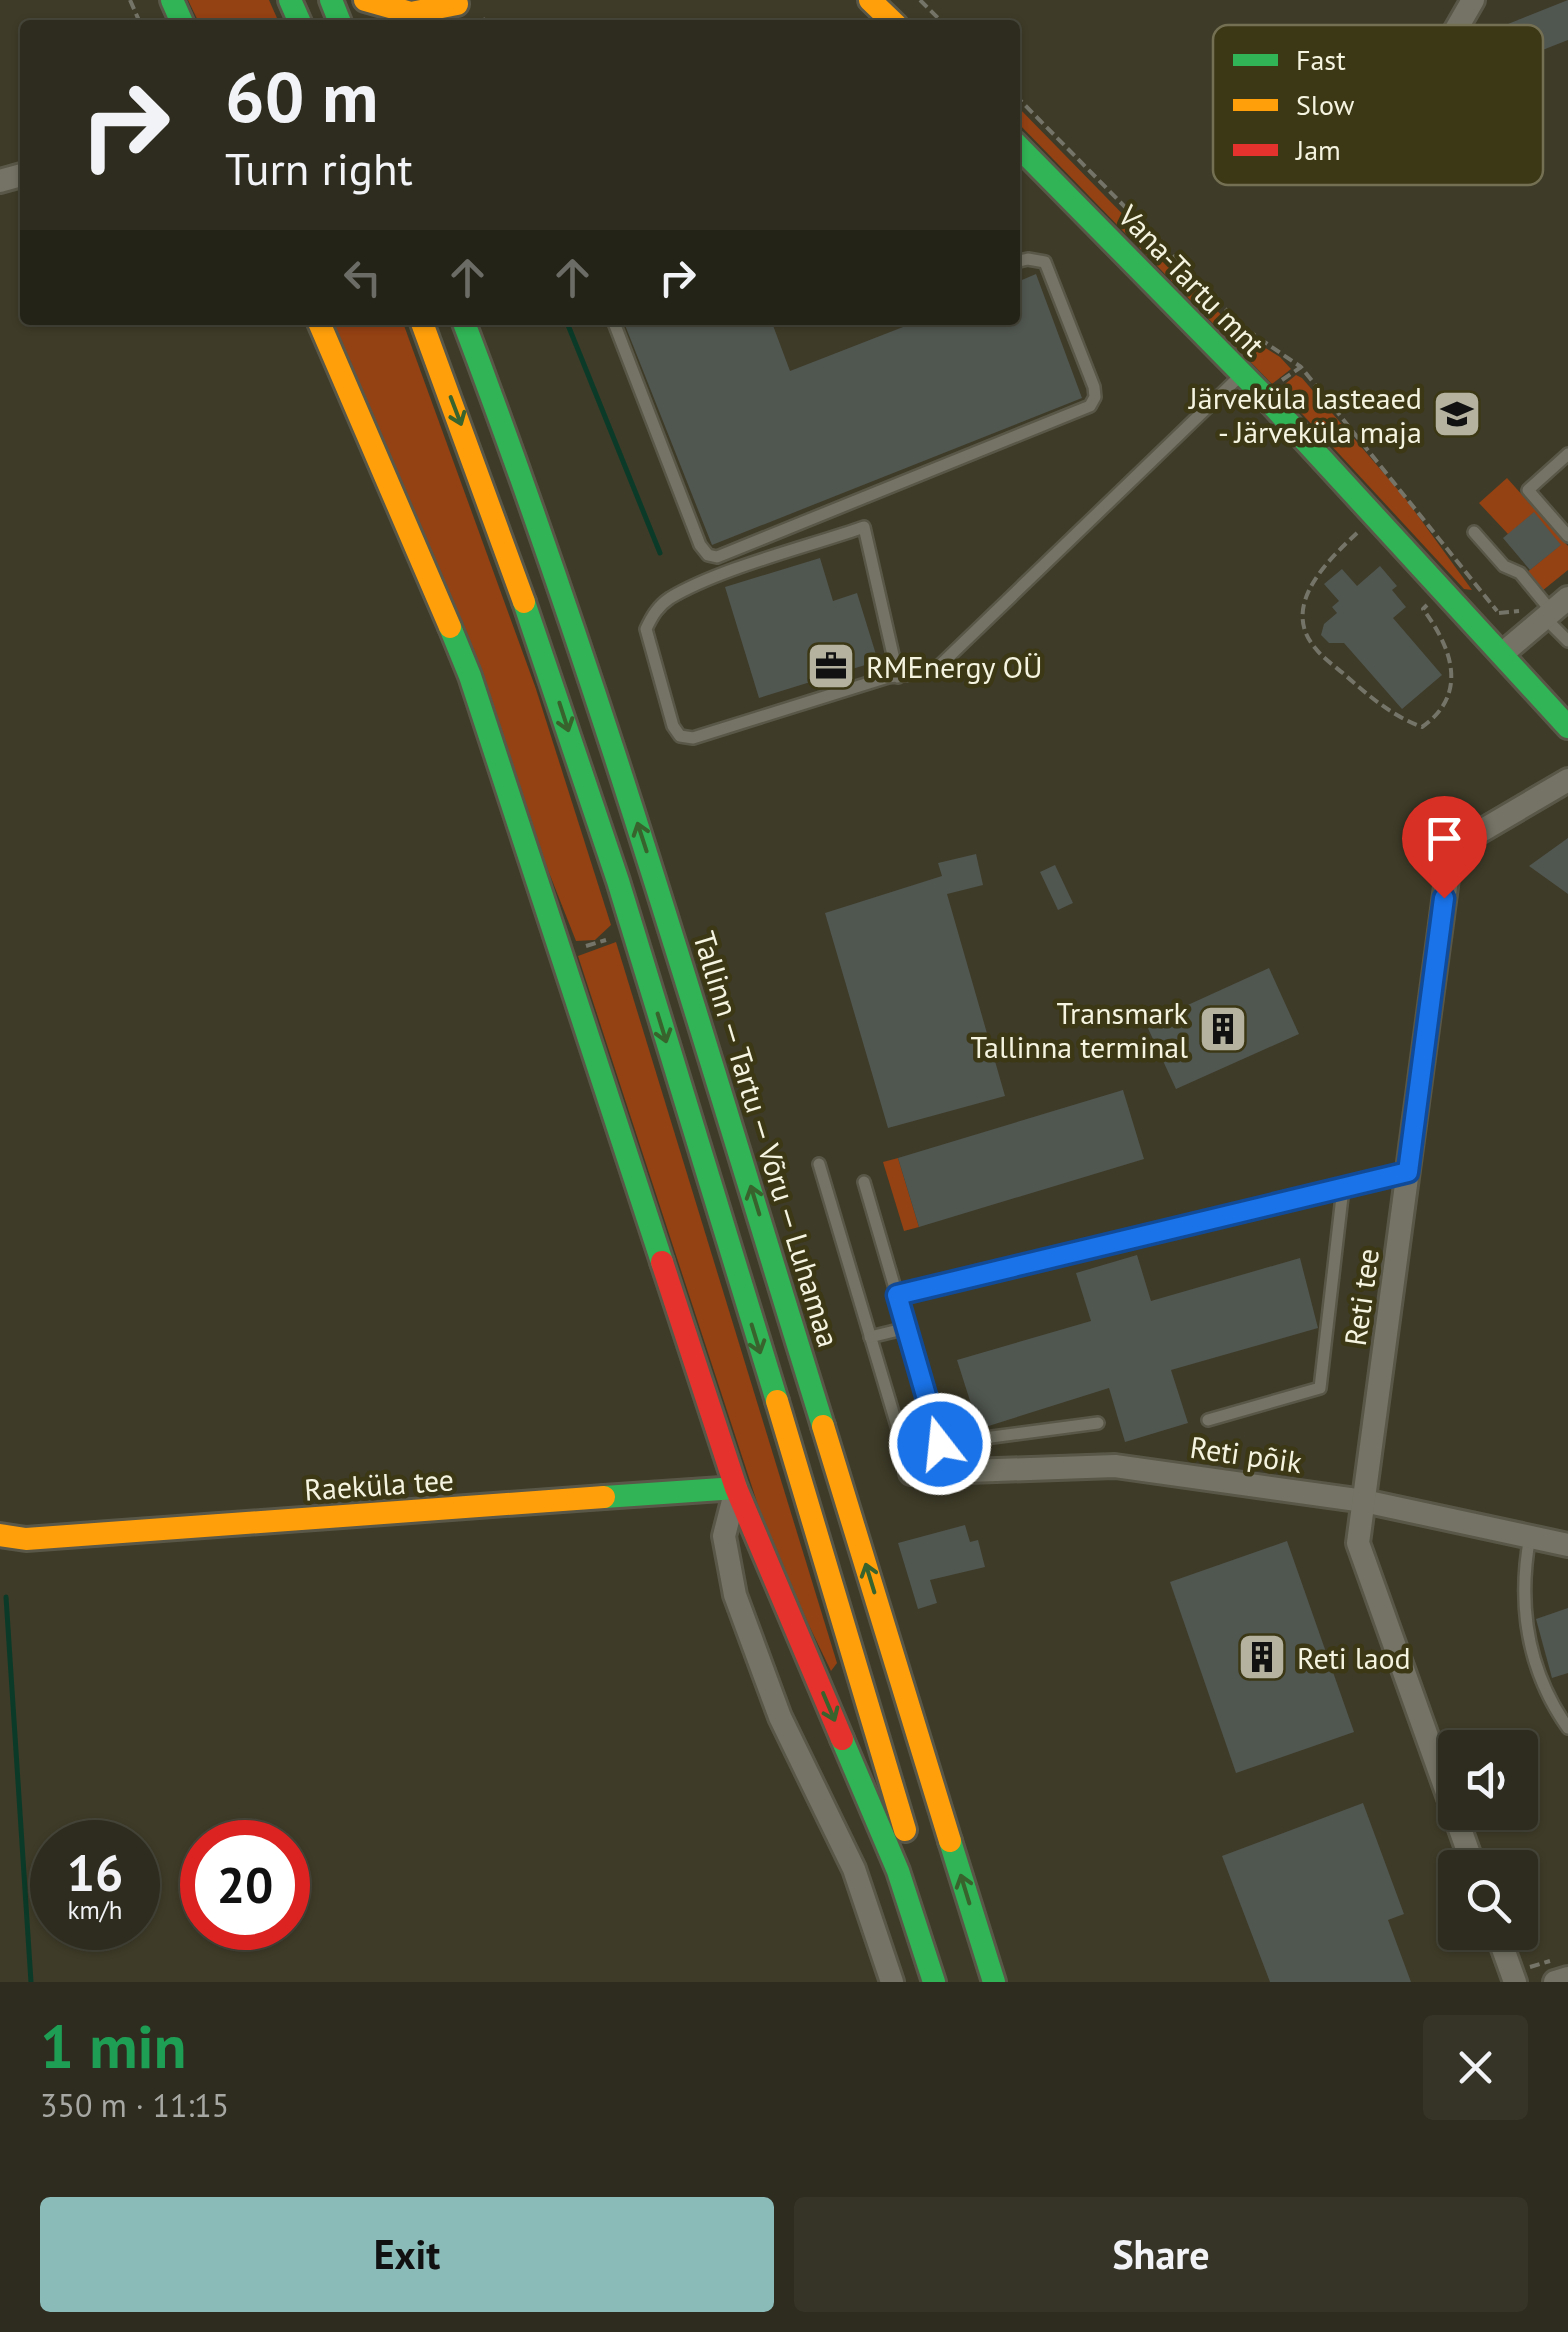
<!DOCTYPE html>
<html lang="en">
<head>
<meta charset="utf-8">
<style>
	body { margin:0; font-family:"PT Sans",sans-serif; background:#363427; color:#f1f3f6; height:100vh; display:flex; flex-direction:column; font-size:38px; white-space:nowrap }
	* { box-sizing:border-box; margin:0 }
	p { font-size:32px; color:#a7a7a4 }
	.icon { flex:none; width:55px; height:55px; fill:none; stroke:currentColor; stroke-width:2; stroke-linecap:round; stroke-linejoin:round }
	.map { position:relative; height:1982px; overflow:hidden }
	.panel { display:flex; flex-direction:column; background:#2e2c1e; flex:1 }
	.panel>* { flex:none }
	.guide { position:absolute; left:20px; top:20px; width:1000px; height:305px; border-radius:10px; box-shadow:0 2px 8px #0004,0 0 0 2px #49483c; background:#2e2c1e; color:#f1f3f6; overflow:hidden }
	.buttons { position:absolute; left:1438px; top:1730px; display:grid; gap:20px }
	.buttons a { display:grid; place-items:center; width:100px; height:100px; border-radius:10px; background:#2e2c1e; box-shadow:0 2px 8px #0004,0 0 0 2px #49483c; font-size:50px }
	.speed { position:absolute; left:30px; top:1820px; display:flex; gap:20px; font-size:50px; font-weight:700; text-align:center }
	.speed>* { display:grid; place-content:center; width:130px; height:130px; border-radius:50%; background:#2e2c1e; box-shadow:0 2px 8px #0004,0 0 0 2px #49483c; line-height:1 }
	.speed small { font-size:25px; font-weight:400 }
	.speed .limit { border:15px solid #d22; background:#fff; color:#111 }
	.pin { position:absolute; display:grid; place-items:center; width:85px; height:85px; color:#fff; margin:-102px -42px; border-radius:50% 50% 50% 0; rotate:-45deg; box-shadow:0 0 10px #0007 }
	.pin .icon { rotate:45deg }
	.me { position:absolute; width:110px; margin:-55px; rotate:344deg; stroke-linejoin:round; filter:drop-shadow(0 0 8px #0008) }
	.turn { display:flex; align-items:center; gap:35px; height:210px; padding:0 40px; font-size:45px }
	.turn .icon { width:130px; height:130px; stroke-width:2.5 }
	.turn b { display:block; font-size:70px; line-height:85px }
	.lanes { display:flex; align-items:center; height:95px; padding:0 40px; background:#0003; justify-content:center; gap:50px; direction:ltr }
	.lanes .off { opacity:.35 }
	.round { display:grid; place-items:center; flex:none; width:105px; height:105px; border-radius:10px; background:#363427 }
	.head { display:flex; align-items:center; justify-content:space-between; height:170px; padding:0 40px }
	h1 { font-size:60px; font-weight:600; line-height:75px; color:#1e9e55 }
	.primary-button { display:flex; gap:20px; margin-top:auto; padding:20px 40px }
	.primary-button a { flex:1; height:115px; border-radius:10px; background:#8bbbb9; color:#111; font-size:40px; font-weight:600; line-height:115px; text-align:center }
	.primary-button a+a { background:#363427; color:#f1f3f6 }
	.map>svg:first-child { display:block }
	.green { fill:#944113 }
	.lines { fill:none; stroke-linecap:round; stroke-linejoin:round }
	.stream { stroke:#0b3b28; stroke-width:5 }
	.building { fill:#505650 }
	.lane-casing { stroke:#595747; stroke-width:16 }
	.street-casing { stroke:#595747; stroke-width:28 }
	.fast-casing { stroke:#595747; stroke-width:28 }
	.slow-casing { stroke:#595747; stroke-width:28 }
	.jam-casing { stroke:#595747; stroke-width:28 }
	.path { stroke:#757468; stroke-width:4; stroke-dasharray:10 5; stroke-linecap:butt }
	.lane { stroke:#747365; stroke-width:11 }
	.street { stroke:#747365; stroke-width:22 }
	.fast { stroke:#30b455; stroke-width:22 }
	.slow { stroke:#ff9f0a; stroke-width:22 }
	.jam { stroke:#e5322d; stroke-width:22 }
	.oneway { stroke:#38632c }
	.route-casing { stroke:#114b97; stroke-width:25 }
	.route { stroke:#1a73e8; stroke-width:18 }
	.labels { text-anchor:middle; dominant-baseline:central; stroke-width:9; stroke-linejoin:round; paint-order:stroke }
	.street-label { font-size:30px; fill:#f5f4e0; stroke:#3c3816 }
	.poi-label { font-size:30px; fill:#f5f4e0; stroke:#3c3816; text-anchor:end }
	.key { fill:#3c3816; stroke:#747053; stroke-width:2.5 }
	.key-label { font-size:28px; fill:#f5f4e0 }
</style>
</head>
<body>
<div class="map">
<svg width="1568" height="1982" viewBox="0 0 1568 1982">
	<rect width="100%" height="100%" fill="#3e3b28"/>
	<g class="green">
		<polygon points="188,0 269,0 280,25 200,25"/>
		<polygon points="1015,104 1236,330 1280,357 1291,369 1272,384 1015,120"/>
		<polygon points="331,320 402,320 536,689 611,925 595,940 576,941"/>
		<polygon points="1296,375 1302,378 1405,498 1472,590 1464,589 1279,389"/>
		<polygon points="1507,478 1568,546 1568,570 1542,591 1526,573 1560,545 1508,534 1479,503"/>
		<polygon points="616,942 837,1663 831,1671 773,1551 578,956"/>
		<polygon points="898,1158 919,1227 904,1231 883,1162"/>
	</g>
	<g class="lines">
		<g class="stream">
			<polyline points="566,320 660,553"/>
			<polyline points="6,1597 31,1982"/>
		</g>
	</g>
	<g class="building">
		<polygon points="1568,0 1568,40 1512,62 1498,28"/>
		<polygon points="1036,274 1082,398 712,545 623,320 771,320 790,371 921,320 1015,320 1015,283"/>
		<polygon points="1534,512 1561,545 1530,570 1503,538"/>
		<polygon points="820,558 833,601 857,593 878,661 759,698 725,587"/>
		<polygon points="1380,566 1397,586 1392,590 1406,607 1393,618 1442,675 1402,709 1344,643 1329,643 1321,635 1324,624 1337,613 1332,607 1339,601 1324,584 1342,569 1357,586"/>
		<polygon points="1568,838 1568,894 1529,866"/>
		<polygon points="976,854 983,885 947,894 1005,1096 888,1128 825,913 942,876 938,863"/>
		<polygon points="1055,865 1073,903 1058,910 1040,872"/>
		<polygon points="1269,968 1299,1034 1176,1089 1146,1024"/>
		<polygon points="1123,1090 1144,1159 919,1227 898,1158"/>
		<polygon points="1137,1255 1151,1301 1300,1258 1318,1328 1171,1370 1188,1423 1125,1442 1109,1388 979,1429 957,1360 1091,1321 1076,1273"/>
		<polygon points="965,1525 970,1542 978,1540 985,1567 930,1580 937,1603 918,1609 898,1543"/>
		<polygon points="1287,1541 1354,1732 1236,1773 1170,1582"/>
		<polygon points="1568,1608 1568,1673 1552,1678 1536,1619"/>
		<polygon points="1363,1803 1404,1914 1388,1920 1411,1982 1270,1982 1222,1856"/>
	</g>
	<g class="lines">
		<g class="lane-casing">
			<g id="lane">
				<polyline points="613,320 700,545 708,555 717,557 1090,406 1095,397 1094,387 1045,262 1028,259 1015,262"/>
				<polyline points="1568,454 1528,490 1568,536"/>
				<polyline points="1474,532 1504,566 1520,573 1552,612"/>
				<polyline points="1545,618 1568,641"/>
				<path d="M898,677L864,527C807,547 720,568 670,598C658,606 652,616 646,629L673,726L680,736L693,738L888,677L934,671L1239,377"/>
				<polyline points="819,1164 911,1473"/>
				<polyline points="864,1182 897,1295"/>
				<polyline points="870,1337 907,1328"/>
				<polyline points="1208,1420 1320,1388 1343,1188"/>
				<polyline points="1098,1423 939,1444 897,1295 1408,1173"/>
				<path d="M1530,1536C1517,1606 1527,1670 1568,1728"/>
			</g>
		</g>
		<g class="street-casing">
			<g id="street">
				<polyline points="1312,139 1417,97 1473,0"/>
				<polyline points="0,181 25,174"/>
				<polyline points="1502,654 1568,598"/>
				<polyline points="911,1473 1115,1466 1364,1501 1568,1545"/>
				<polyline points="736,1489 724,1536 735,1595 780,1717 854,1869 892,1982"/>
				<polyline points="1474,1868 1358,1543 1449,864 1459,844 1568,780"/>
				<polyline points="1497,1932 1515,1982"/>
				<polyline points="1555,1982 1568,1978"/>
			</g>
		</g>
		<g class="fast-casing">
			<g id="fast">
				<polyline points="172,0 183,25"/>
				<polyline points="290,0 301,25"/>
				<polyline points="331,0 341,25"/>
				<polyline points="1015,143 1264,396 1568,727"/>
				<path d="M463,320C601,683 708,1056 823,1426"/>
				<polyline points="524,602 618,881 777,1401"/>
				<polyline points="450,627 470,676 662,1262"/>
				<polyline points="604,1497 736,1488"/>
				<polyline points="842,1739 898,1871 934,1982"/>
				<polyline points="950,1841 994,1982"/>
			</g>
		</g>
		<g class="slow-casing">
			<g id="slow">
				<polyline points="365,0 411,13 457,4"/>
				<polyline points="870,0 896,25"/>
				<polyline points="318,320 450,627"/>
				<polyline points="421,320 524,602"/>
				<polyline points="777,1401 905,1830"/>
				<polyline points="823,1426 950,1841"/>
				<polyline points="0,1535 26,1539 604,1497"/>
			</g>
		</g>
		<g class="jam-casing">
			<polyline id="jam" points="662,1262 736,1488 842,1739"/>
		</g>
		<g class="path">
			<polyline points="130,0 141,25"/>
			<polyline points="920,0 945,25"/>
			<polyline points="483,19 494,25"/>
			<polyline points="1015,95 1244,328 1301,367"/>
			<polyline points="1282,380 1301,367 1497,611"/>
			<path d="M1357,533C1327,561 1279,607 1316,649C1324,659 1336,667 1345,675C1370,697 1391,715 1422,727C1469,694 1452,648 1423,609L1427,605"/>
			<polyline points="1499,613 1519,611"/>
			<polyline points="586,946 606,940"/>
			<polyline points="1530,1967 1550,1961"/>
		</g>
		<use href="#lane" class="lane"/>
		<use href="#street" class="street"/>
		<use href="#fast" class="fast"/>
		<use href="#slow" class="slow"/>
		<use href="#jam" class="jam"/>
	</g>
	<defs><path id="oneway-shaft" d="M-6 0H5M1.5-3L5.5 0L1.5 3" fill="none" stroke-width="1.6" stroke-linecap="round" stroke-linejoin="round" transform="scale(2.5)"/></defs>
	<g class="oneway">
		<use href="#oneway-shaft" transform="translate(456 411) rotate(69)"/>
		<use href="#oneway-shaft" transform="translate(564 717) rotate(72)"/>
		<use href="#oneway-shaft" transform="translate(642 837) rotate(-108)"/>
		<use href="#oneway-shaft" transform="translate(662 1028) rotate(73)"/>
		<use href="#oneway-shaft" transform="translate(755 1200) rotate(-107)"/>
		<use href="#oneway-shaft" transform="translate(756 1339) rotate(73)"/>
		<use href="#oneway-shaft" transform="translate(870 1578) rotate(-107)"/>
		<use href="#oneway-shaft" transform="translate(829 1707) rotate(67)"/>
		<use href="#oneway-shaft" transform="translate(965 1889) rotate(-107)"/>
	</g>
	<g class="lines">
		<g class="route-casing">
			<polyline id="route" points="940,1444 897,1295 1408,1172 1444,898"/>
		</g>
		<use href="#route" class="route"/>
	</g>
	<defs>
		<g id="school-square" transform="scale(2.5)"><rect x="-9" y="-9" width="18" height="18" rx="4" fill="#b5b3a0" stroke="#3c3816"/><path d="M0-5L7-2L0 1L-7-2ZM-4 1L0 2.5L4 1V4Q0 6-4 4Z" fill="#111"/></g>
		<g id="office-square" transform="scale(2.5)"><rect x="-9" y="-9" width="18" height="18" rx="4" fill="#b5b3a0" stroke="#3c3816"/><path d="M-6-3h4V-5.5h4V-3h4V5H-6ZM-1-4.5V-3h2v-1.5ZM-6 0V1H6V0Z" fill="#111"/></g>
		<g id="building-square" transform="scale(2.5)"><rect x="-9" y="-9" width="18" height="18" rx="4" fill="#b5b3a0" stroke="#3c3816"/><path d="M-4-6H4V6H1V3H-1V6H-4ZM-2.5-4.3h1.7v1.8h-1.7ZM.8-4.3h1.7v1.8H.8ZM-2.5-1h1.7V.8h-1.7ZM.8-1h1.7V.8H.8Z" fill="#111"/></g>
	</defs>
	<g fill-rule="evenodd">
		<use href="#school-square" x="1457" y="414"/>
		<use href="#office-square" x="831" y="666"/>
		<use href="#building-square" x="1223" y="1029"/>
		<use href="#building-square" x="1262" y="1657"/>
	</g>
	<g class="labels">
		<g class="street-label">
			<text transform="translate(1192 280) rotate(46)">Vana-Tartu mnt</text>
			<text transform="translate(767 1139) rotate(73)">Tallinn — Tartu — Võru — Luhamaa</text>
			<text transform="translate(1361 1297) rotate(-82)">Reti tee</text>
			<text transform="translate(1246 1454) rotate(8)">Reti põik</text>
			<text transform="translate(379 1484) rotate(-4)">Raeküla tee</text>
		</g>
		<g class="poi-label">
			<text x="1422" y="397">Järveküla lasteaed<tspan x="1422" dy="34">- Järveküla maja</tspan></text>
			<text x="866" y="666" text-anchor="start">RMEnergy OÜ</text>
			<text x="1188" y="1012">Transmark<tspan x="1188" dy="34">Tallinna terminal</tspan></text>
			<text x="1297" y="1657" text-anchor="start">Reti laod</text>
		</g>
	</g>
	<rect x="1213" y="25" width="330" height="160" rx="15" class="key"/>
	<rect x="1233" y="54" width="45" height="12" fill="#30b455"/>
	<rect x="1233" y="99" width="45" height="12" fill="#ff9f0a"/>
	<rect x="1233" y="144" width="45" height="12" fill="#e5322d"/>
	<g class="key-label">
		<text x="1296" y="70">Fast</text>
		<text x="1296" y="115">Slow</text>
		<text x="1296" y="160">Jam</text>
	</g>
</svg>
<div class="buttons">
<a><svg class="icon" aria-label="sound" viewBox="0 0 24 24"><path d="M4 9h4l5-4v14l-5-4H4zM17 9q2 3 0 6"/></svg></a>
<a><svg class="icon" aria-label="search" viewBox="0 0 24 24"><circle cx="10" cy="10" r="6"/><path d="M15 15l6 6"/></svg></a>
</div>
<div class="speed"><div>16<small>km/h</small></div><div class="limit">20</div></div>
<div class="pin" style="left:1444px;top:898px;background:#d93025"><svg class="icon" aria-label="arrive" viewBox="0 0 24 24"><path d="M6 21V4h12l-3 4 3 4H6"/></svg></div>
<svg class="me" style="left:940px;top:1444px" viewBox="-20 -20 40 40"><circle r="17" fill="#1a73e8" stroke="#fff" stroke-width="3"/><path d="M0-11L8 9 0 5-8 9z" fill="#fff"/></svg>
<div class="guide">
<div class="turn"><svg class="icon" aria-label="right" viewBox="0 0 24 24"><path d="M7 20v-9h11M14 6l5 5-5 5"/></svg><div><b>60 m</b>Turn right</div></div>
<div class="lanes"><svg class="icon off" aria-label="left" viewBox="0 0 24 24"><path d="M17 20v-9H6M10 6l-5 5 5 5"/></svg><svg class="icon off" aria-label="ahead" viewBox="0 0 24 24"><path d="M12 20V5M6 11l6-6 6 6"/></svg><svg class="icon off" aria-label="ahead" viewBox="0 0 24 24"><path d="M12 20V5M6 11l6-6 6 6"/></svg><svg class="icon" aria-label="right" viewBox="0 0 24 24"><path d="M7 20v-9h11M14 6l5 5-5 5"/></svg></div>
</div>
</div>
<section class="panel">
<div class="head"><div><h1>1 min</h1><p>350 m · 11:15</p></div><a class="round"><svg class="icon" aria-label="close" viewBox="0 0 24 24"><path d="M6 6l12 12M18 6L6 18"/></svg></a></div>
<div class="primary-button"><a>Exit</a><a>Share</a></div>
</section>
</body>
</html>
